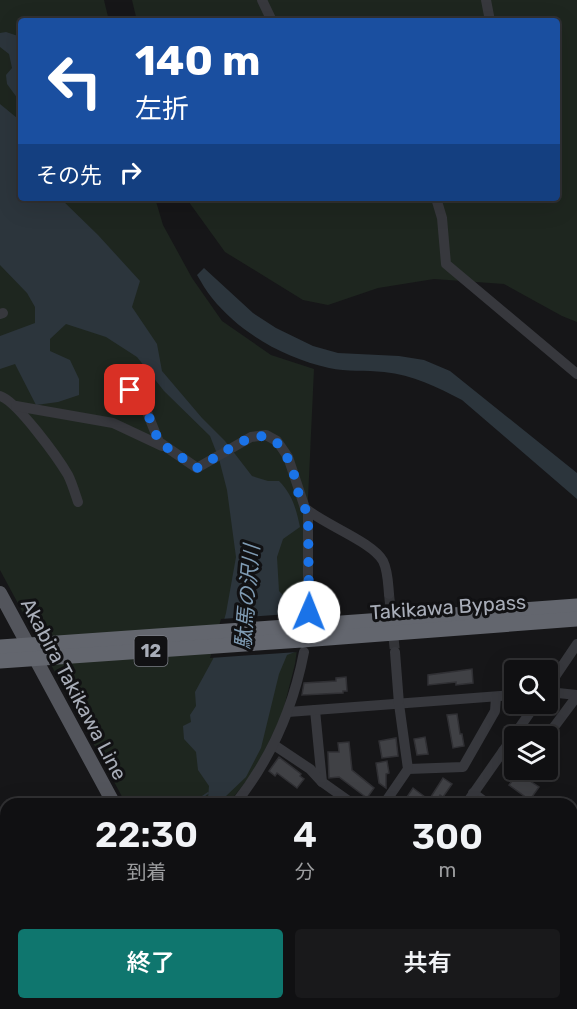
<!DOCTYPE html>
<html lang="ja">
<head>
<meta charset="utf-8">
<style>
	body { margin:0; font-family:Rubik,"Noto Sans JP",sans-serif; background:#19191b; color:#f1f3f6; height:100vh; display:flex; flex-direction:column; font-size:22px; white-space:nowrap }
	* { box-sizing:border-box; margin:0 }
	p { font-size:20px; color:#9c9d9f }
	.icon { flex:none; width:33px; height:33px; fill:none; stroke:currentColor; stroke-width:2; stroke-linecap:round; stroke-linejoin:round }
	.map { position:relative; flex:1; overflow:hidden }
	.panel { position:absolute; left:0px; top:798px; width:578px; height:212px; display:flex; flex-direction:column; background:#101012; border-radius:18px 18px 0 0; box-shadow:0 6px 24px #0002,0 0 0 2px #303032 }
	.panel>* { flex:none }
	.hud { position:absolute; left:18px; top:18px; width:542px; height:183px; border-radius:6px; box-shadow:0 6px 24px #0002,0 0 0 2px #303032; background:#1a4fa0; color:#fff; overflow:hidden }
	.controls { position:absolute; left:504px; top:660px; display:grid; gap:12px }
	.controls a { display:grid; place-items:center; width:54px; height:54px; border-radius:6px; background:#101012; box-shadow:0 6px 24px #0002,0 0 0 2px #303032; font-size:30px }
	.pin { position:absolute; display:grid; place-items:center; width:51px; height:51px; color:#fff; margin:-26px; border-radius:12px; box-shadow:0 3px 9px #0006 }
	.me { position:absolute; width:66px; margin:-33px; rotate:1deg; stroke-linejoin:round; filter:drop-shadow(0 0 4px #0008) }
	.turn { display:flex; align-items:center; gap:21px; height:126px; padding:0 18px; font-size:27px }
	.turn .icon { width:78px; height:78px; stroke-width:2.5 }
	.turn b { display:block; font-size:42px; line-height:51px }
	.then { display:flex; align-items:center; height:57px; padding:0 18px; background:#0003; gap:12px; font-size:22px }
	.eta { display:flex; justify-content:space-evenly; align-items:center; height:102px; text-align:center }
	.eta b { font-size:36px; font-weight:600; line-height:42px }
	.action { display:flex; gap:12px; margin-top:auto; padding:12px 18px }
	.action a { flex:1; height:69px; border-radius:6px; background:#0f766e; color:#fff; font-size:24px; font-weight:600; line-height:69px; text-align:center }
	.action a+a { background:#19191b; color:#f1f3f6 }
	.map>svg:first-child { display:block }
	.green { fill:#1e261f }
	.water { fill:#2c353c }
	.pier { fill:#161618 }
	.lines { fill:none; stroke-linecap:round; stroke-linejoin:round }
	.stream { stroke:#2c353c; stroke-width:2 }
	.building { fill:#404145; stroke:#303034; stroke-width:1.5 }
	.minor-tunnel { stroke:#333438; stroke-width:10; stroke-dasharray:10 5; stroke-linecap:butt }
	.minor { stroke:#37383d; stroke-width:10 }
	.major { stroke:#53555c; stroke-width:14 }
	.highway { stroke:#63666e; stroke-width:15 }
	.highway-bridge { stroke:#63666e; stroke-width:15 }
	.route { stroke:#1a73e8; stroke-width:10; stroke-dasharray:0 18 }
	.labels { text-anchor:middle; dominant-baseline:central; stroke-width:6; stroke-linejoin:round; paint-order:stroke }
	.shield { fill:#111113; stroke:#7b7e86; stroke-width:1.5 }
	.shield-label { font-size:18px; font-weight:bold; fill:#a8adb8 }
	.street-label { font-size:20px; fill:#a8adb8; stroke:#111113 }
	.water-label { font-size:21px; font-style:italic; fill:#7f9bb3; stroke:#111113 }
</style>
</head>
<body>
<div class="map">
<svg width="577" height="1009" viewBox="0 0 577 1009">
	<rect width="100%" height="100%" fill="#161618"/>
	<g class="green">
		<polygon points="0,0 104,0 109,21 21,21 21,198 155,198 163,225 192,278 222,321 271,355 314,369 303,607 295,664 282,715 255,770 228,804 126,804 0,570"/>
		<polygon points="132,0 577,0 577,322 562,316 504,284 434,279 378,288 328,305 303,300 225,252 186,198 556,198 556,21 137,21"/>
	</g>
	<g class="water">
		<polygon points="6,32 21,37 21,103 7,84 6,75 12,68 9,54 0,47 0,33"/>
		<path d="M0,104L17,118L21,110V198H60L98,235L140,281L132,307L157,344L162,371L202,418L225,441L252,476L268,481H279C292,494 296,508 300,527L283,539L277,557L279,591L295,608L300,606L295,652L287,655L279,674L261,748L246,777L225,797L208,798L209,786L198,770L196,752L184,739L183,726L191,722L190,715L196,706L195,692L213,659L226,613L236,557L227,490L219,459L210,436L164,391L137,357L106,337L66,324L50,339V351L70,360L79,379V395L58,402L36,405L15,364L0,369V336L35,323V307L27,293L0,265Z"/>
		<path d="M204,268L253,313L276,328L313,346L338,353L399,356L424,360L450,371L577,473V499L462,400C437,387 413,375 384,372C366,370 347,372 329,368C285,358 241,334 212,298C206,291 202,283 197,275Z"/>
	</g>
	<polygon class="pier" points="302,613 298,652 210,658 221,619"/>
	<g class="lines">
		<g class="stream">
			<polyline points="192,804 208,793"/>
			<polyline points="0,922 6,918"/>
		</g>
	</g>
	<g class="building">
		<polygon points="472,669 473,683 456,685 456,682 428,685 428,675"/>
		<polygon points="346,677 347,691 343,691 343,693 302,695 304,683 336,681 336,678"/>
		<polygon points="457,714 460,734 462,734 464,746 453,748 447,715"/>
		<polygon points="425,737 428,754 417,755 414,739"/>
		<polygon points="396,738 398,756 382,758 379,741"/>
		<polygon points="349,742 352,770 374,788 367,798 339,777 329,778 328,752 339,752 338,743"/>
		<polygon points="279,757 301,774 300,776 304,779 297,788 277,773 275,776 269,771"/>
		<polygon points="387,761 389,773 386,774 386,788 379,783 376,763"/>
		<polygon points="518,773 539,787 527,804 518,804 524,796 509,785"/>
		<polygon points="443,778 452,784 443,797 440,795 435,804 417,804 407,797 413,788 429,800"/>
	</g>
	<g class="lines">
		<g class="minor-tunnel">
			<polyline points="389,594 395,652"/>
			<polyline points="548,694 558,693"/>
		</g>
		<g class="minor">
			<polyline points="262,0 272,21"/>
			<polyline points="486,0 490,21"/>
			<polyline points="436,198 442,218 446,264 577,374"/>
			<polyline points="0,314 3,313"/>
			<path d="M0,396C17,401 58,458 68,475C72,483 75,493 78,502"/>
			<path d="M112,396L130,390L141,397L159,442L197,468L251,437L266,435L277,441L288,457L305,508C323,524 373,542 383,561C388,571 388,583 389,594"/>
			<polyline points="16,406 113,423 162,446"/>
			<polyline points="308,512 308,612"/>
			<polyline points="548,687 577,644"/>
			<polyline points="558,693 577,695"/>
			<polyline points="315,710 322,782 353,804"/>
			<polyline points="288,712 514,695"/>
			<polyline points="544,736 554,727 577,696"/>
			<polyline points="274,745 310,769 322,782"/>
			<polyline points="503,751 514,755"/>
			<polyline points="408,769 463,767 495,711 496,697"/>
			<polyline points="473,793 488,804"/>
			<path d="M235,804C271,759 293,709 304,652"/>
			<polyline points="384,804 408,769 399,704 395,652"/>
			<polyline points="466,804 536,704"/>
			<polyline points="572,863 572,864"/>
			<polyline points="572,875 577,879"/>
			<polyline points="572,957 574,959 572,963"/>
			<polyline points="572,985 577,989"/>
			<polyline points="206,1004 208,1009"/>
			<polyline points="354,1004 361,1009"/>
			<polyline points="538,1004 542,1007 545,1004"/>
			<polyline points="322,1009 326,1004"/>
		</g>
		<g class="major">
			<polyline points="0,593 114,804"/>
			<polyline points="221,1004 224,1009"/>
		</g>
		<g class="highway">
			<polyline points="300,626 577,606"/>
			<polyline points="302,640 577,619"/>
		</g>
		<g class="highway-bridge">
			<polyline points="0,647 300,626"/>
			<polyline points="0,661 302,640"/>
		</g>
	</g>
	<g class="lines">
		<path class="route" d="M130,390L141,397L159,442L197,468C242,444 273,406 295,478C298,489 299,504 308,512L309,612"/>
	</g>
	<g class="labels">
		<rect class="shield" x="134.5" y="636" width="33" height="30" rx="4.5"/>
		<g class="shield-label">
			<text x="151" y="651">12</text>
		</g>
		<g class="street-label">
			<text transform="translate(448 607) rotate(-4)">Takikawa Bypass</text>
			<text transform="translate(74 689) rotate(62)">Akabira Takikawa Line</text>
		</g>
		<g class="water-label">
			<text transform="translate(247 597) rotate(-85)">駄馬の沢川</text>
		</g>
	</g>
</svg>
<div class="controls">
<a><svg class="icon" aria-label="search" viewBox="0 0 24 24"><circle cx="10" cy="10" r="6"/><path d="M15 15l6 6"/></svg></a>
<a><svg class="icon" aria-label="layers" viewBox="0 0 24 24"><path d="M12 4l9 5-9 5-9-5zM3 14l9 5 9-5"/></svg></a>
</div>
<div class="pin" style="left:130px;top:390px;background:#d93025"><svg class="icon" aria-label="arrive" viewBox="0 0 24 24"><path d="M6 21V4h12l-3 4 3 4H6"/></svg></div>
<svg class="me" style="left:309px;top:612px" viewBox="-20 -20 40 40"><circle r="19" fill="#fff"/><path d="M0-13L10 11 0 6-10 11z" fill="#1a73e8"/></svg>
<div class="hud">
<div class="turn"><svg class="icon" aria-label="left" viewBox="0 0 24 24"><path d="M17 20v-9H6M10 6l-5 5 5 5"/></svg><div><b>140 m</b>左折</div></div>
<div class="then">その先<svg class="icon" aria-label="right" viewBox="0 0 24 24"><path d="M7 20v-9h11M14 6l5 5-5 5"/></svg></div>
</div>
<section class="panel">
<div class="eta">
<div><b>22:30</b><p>到着</p></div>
<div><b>4</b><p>分</p></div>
<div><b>300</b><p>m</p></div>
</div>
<div class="action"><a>終了</a><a>共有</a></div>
</section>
</div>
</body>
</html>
